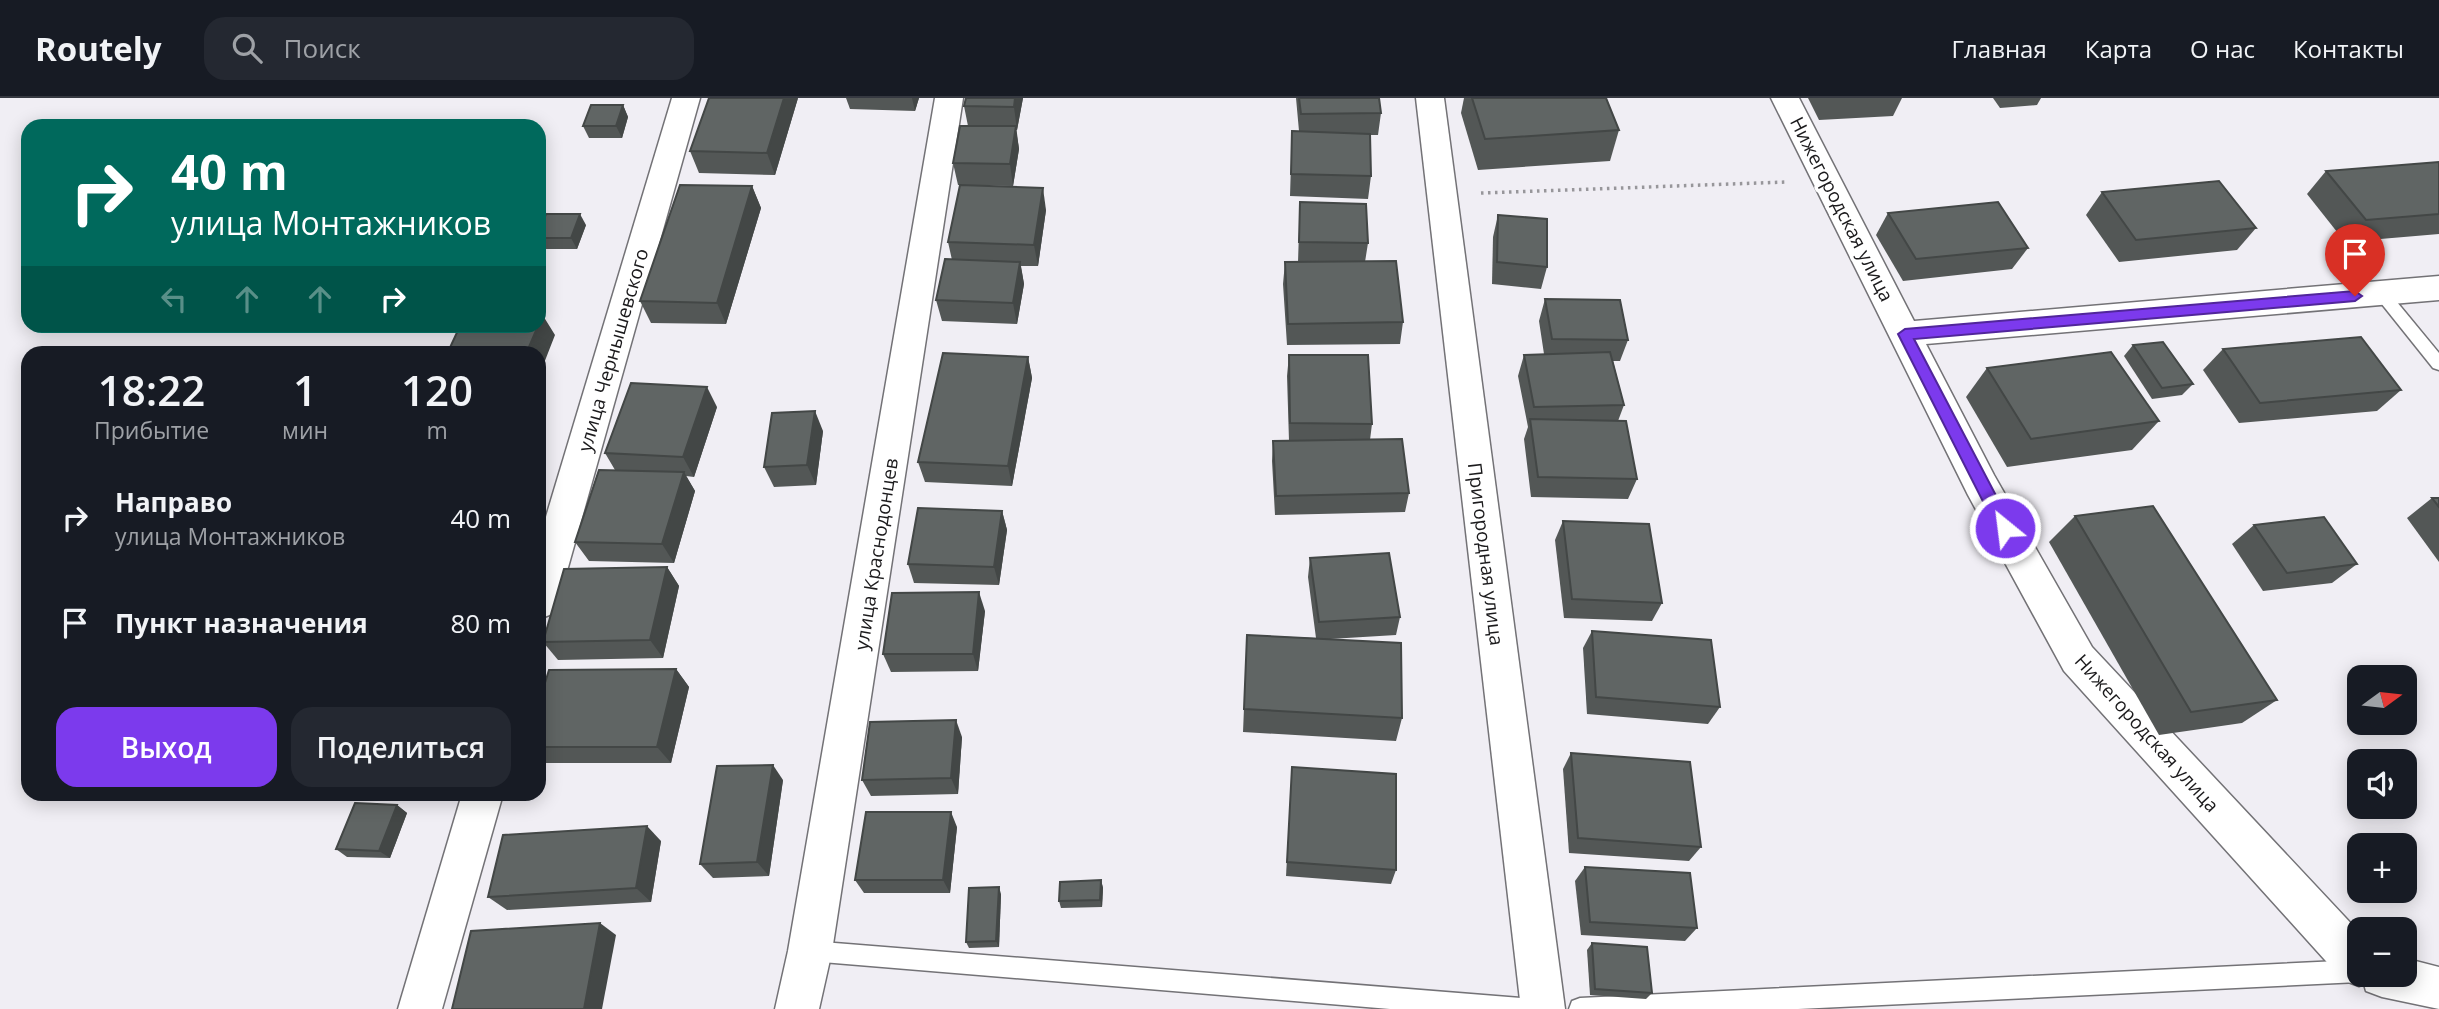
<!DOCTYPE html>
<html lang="ru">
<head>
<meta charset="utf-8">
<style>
	body { margin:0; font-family:"Open Sans",sans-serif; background:#242831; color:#f1f3f6; height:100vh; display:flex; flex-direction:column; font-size:26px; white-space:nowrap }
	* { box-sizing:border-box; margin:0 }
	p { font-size:23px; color:#9ea1a6 }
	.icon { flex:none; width:38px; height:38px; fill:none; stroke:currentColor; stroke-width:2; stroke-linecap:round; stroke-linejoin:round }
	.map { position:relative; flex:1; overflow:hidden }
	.details { position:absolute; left:21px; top:248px; width:525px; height:455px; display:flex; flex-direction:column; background:#171b24; border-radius:21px; box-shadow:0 4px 18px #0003 }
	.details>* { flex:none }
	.banner { position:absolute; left:21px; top:21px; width:525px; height:214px; border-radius:21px; box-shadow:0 4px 18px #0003; background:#00695c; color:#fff; overflow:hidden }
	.needle { width:46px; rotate:75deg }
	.fabs { position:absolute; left:2347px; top:567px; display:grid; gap:14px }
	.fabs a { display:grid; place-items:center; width:70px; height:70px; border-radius:14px; background:#171b24; box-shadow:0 4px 18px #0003; font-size:35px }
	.pin { position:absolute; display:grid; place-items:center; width:60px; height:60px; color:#fff; margin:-72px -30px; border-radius:50% 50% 50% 0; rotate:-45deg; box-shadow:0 0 7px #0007 }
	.pin .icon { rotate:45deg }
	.me { position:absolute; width:77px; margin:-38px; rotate:331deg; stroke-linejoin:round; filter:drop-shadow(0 0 5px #0008) }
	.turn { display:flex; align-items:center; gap:24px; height:147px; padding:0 35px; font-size:32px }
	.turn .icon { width:91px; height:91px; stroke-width:2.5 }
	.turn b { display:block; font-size:49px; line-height:60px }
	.lanes { display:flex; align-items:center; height:66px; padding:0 35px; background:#0003; justify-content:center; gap:35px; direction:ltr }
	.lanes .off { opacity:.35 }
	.eta { display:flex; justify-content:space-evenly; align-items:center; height:119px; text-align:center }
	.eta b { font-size:42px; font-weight:600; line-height:49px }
	.cta { display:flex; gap:14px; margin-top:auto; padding:14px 35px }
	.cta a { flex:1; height:80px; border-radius:21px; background:#7c3aed; color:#fff; font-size:28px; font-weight:600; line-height:80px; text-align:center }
	.cta a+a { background:#242831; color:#f1f3f6 }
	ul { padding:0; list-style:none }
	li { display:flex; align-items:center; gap:21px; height:105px; padding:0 35px }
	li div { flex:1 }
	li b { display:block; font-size:26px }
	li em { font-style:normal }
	header { display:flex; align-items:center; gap:42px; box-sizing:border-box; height:98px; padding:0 35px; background:#171b24; border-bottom:2px solid #363941 }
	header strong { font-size:33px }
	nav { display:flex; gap:38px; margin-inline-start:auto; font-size:24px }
	.search { width:490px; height:63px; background:#242831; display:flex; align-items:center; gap:18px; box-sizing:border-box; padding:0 24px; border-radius:21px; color:#9ea1a6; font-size:26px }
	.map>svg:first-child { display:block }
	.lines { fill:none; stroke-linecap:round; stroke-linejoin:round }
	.service-casing { stroke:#737276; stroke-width:3 }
	.minor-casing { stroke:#737276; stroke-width:3 }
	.path { stroke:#97969a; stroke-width:3.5; stroke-dasharray:2.5 4.5; stroke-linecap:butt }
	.service { fill:#fff; fill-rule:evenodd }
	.minor { fill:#fff; fill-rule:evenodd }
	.wall { fill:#535756 }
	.shaded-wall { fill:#434746 }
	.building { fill:#606564; stroke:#434746; stroke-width:2 }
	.route { fill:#7c3aed; stroke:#51269a; stroke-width:2 }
	.labels { text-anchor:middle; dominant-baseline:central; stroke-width:7; stroke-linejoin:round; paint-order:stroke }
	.street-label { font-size:19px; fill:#1b1a1c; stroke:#fff }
</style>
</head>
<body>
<header>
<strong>Routely</strong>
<div class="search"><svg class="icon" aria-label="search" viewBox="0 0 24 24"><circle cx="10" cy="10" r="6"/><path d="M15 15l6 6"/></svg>Поиск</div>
<nav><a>Главная</a><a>Карта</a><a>О нас</a><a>Контакты</a></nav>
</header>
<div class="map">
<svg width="2439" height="911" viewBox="0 0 2439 911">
	<rect width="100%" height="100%" fill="#f0eef4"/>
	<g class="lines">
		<g class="service-casing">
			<g id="service">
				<polygon points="2382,190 2387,192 2439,255 2439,272 2433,270 2377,200 2374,196"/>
				<polygon points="810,843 1521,900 1529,903 1532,911 1390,911 810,863 803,860 800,853 803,846"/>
				<polygon points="2359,862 2359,877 2368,877 2359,884 1798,911 1569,911 1572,903 1580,900"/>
			</g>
		</g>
		<g class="minor-casing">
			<g id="minor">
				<polygon points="672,0 700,0 558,505 552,516 539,521 539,442"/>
				<polygon points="935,0 963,0 832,853 819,911 775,911 788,853"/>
				<polygon points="1416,0 1444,0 1565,911 1521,911"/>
				<polygon points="1771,0 1799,0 1914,223 2439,178 2439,202 1926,246 1994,377 2092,549 2359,834 2359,877 2404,877 2404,860 2439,869 2439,911 2382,899 2366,893 2364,886 2359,888 2343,882 2064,573 1968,397"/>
				<polygon points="462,696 503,696 442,911 398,911"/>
			</g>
		</g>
		<polyline class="path" points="1481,95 1787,84"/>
		<use href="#service" class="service"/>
		<use href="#minor" class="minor"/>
	</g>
	<g class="wall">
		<polygon points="798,0 775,77 699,75 690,53"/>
		<polygon points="846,0 919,0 915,13 850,11"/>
		<polygon points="966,0 1023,0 1017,32 1016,32 1019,51 1013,88 958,87 953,65 968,28 964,8"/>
		<polygon points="1296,0 1379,0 1381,15 1378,37 1370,37 1371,78 1368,101 1290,98 1292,33 1299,33"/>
		<polygon points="1464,0 1606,0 1619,32 1610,63 1478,72 1461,15"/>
		<polygon points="1808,0 1902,0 1893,18 1819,22"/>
		<polygon points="1993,0 2041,0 2037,7 2000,10"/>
		<polygon points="623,7 628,19 622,40 589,40 583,28"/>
		<polygon points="2439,64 2439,136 2345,144 2307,96 2326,73"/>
		<polygon points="752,88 761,110 726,226 651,225 640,203"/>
		<polygon points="2102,94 2256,130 2237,152 2119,164 2086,117"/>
		<polygon points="1300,104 1368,145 1365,164 1403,224 1400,246 1287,247 1283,186 1285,164 1298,164"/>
		<polygon points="1046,112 1038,168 1021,168 1024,186 1017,226 942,223 936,202 952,162 948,144"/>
		<polygon points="1888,115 2028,150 2012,171 1903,183 1876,137"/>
		<polygon points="1498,117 1547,169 1541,191 1492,186 1493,139"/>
		<polygon points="586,127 577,151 543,151 539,144 539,133"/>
		<polygon points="1545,201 1628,242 1620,263 1613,263 1624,307 1618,323 1637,381 1628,401 1531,399 1524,341 1528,329 1518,278 1524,257 1544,256 1539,223"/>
		<polygon points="2133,247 2193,286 2182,297 2152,301 2124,258"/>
		<polygon points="2223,251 2401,292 2377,313 2239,325 2203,272"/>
		<polygon points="1289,257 1372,326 1370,342 1409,395 1405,414 1275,417 1272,363 1273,343 1289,343 1287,278"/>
		<polygon points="1028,259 1032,280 1012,388 925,384 918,364"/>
		<polygon points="1987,270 2159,323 2132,352 2007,369 1966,299"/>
		<polygon points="717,309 694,379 686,378 695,393 674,465 589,463 575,444 615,372 605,355"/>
		<polygon points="823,333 816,387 774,389 764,369"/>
		<polygon points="2432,400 2439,400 2439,464 2407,420"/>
		<polygon points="1002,413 1007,432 999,487 914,485 908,466"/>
		<polygon points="2075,418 2277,602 2242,625 2159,637 2049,444"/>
		<polygon points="1563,423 1662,505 1652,523 1564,520 1555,442"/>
		<polygon points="2254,427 2357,466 2332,485 2263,493 2232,446"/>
		<polygon points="1310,460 1400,519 1396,537 1330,541 1402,620 1396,643 1243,634 1247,537 1316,540 1308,479"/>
		<polygon points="667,469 679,488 663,560 558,562 543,544"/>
		<polygon points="985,513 978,573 891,574 883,556"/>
		<polygon points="1592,533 1720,609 1708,626 1587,616 1583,550"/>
		<polygon points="676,571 689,589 671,665 542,665 539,662 539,604"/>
		<polygon points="962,639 958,696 871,698 862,682"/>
		<polygon points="1571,655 1701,749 1689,763 1569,755 1563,671"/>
		<polygon points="1292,669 1396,772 1391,786 1286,778"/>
		<polygon points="783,682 769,778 713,780 700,766"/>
		<polygon points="397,707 407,715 390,760 347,759 336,751"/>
		<polygon points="957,729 950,795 864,795 855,782"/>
		<polygon points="661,743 651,804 507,812 488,799"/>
		<polygon points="1585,769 1697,830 1685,843 1581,837 1575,783"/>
		<polygon points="1101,782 1103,790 1102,809 1061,810 1059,803"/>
		<polygon points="1001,796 999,849 969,850 966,844"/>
		<polygon points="1592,845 1652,895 1646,901 1590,897 1587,852"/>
	</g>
	<g class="shaded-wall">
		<polygon points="784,0 798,0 775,77 767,55"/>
		<polygon points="912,0 919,0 915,13"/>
		<polygon points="1015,0 1023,0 1017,32 1014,9"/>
		<polygon points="623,7 628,19 622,40 616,28"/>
		<polygon points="1016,28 1019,51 1013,88 1010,66"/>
		<polygon points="752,88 761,110 726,226 717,205"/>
		<polygon points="1043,90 1046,112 1038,168 1034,147"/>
		<polygon points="580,116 586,127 577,151 571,140"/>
		<polygon points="1020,164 1024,186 1017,226 1013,205"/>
		<polygon points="542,216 555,237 539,278 539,256 526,256 538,228 539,228 539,224"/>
		<polygon points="1028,259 1032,280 1012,388 1008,368"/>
		<polygon points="707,289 717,309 694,379 683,359"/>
		<polygon points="815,313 823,333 816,387 807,367"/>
		<polygon points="684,374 695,393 674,465 662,446"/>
		<polygon points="1002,413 1007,432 999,487 994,469"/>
		<polygon points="667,469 679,488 663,560 650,542"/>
		<polygon points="979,494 985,513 978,573 973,556"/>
		<polygon points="676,571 689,589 671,665 657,649"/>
		<polygon points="956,622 962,639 958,696 951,680"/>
		<polygon points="773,667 783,682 769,778 757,764"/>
		<polygon points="397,707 407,715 390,760 379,753"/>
		<polygon points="951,714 957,729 950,795 943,782"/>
		<polygon points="647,728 661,743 651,804 636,790"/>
		<polygon points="1101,782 1103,790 1102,809 1100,802"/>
		<polygon points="999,789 1001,796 999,849 996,843"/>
		<polygon points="600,825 616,837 602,911 584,911"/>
	</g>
	<g class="building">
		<polygon points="709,0 784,0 767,55 690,53"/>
		<polygon points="966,0 1015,0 1014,9 964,8"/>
		<polygon points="1299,0 1379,0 1381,15 1301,16"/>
		<polygon points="1472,0 1606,0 1619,32 1485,41"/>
		<polygon points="591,7 623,7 616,28 583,28"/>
		<polygon points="960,28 1016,28 1010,66 953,65"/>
		<polygon points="1292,33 1370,36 1371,78 1291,76"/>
		<polygon points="2439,64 2439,116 2366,122 2326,73"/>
		<polygon points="2219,83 2256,130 2136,142 2102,94"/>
		<polygon points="680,87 752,88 717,205 640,203"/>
		<polygon points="960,87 1043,90 1034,147 948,144"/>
		<polygon points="1300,104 1366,106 1368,145 1299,144"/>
		<polygon points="1998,104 2028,150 1916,161 1888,115"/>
		<polygon points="546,116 580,116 571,140 539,140 539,133"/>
		<polygon points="1498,117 1547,121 1547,169 1497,164"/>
		<polygon points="945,161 1020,164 1013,205 936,202"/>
		<polygon points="1396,163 1403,224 1288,226 1285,164"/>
		<polygon points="1545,201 1620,202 1628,242 1552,241"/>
		<polygon points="460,228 538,228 526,256 447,256"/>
		<polygon points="2361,239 2401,292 2260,305 2223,251"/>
		<polygon points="2163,244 2193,286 2162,290 2133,247"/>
		<polygon points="1610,254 1624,307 1534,309 1524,257"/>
		<polygon points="2111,254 2159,323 2031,341 1987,270"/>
		<polygon points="943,255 1028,259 1008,368 918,364"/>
		<polygon points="1289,257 1368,257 1372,326 1290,325"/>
		<polygon points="631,285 707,289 683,359 605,355"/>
		<polygon points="815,313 807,367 764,369 772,315"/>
		<polygon points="1530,321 1626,323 1637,381 1538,379"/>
		<polygon points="1402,341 1409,395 1276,398 1273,343"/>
		<polygon points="599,372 684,374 662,446 575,444"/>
		<polygon points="2432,400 2439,400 2439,409"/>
		<polygon points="2153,408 2277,602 2191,614 2075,418"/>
		<polygon points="918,410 1002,413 994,469 908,466"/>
		<polygon points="2324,419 2357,466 2287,475 2254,427"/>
		<polygon points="1563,423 1649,426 1662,505 1572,501"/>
		<polygon points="1389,455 1400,519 1319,524 1310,460"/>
		<polygon points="667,469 650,542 543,544 564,471"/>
		<polygon points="979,494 973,556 883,556 892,495"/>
		<polygon points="1592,533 1711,542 1720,609 1596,599"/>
		<polygon points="1247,537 1401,545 1402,620 1244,611"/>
		<polygon points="676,571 657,649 539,649 539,604 549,572"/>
		<polygon points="956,622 951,680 862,682 870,624"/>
		<polygon points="1571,655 1690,664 1701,749 1578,740"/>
		<polygon points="773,667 757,764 700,766 717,668"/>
		<polygon points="1292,669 1396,676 1396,772 1287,764"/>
		<polygon points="355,705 397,707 379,753 336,751"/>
		<polygon points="866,714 951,714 943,782 855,782"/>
		<polygon points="647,728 636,790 488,799 503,737"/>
		<polygon points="1585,769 1690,775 1697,830 1590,824"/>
		<polygon points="1101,782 1100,802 1059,803 1060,784"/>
		<polygon points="999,789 996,843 966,844 969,790"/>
		<polygon points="600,825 584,911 452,911 471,833"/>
		<polygon points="1592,845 1647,849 1652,895 1595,891"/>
	</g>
	<polygon class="route" points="2355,193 2362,198 2355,203 1914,241 2013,430 2005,437 1999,435 1898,236 1905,231"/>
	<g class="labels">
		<g class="street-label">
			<text transform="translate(1842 111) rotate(63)">Нижегородская улица</text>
			<text transform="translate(613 252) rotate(-74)">улица Чернышевского</text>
			<text transform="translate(876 456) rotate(-81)">улица Краснодонцев</text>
			<text transform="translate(1486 456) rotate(83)">Пригородная улица</text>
			<text transform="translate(2147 635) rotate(48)">Нижегородская улица</text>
		</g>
	</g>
</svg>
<div class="fabs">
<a><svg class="needle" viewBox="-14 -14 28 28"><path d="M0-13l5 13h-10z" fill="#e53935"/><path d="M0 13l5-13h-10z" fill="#9ea1a6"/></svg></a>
<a><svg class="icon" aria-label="sound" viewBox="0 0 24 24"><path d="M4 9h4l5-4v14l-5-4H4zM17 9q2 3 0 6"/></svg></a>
<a>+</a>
<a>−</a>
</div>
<div class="pin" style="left:2355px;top:198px;background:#d93025"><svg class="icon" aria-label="arrive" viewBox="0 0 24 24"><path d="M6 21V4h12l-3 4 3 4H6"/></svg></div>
<svg class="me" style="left:2005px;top:430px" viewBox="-20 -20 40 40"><circle r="17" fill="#7c3aed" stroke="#fff" stroke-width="3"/><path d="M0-11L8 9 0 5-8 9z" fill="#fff"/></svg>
<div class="banner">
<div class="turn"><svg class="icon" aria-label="right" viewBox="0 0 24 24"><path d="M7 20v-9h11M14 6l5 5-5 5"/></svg><div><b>40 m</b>улица Монтажников</div></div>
<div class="lanes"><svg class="icon off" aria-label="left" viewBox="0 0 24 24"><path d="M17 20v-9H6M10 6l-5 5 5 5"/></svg><svg class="icon off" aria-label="ahead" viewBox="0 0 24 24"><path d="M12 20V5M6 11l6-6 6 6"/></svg><svg class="icon off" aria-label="ahead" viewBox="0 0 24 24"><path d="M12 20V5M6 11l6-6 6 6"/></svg><svg class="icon" aria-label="right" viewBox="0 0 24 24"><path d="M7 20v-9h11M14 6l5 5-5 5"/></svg></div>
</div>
<section class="details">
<div class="eta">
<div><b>18:22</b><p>Прибытие</p></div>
<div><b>1</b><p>мин</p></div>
<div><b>120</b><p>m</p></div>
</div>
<ul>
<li><svg class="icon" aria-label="right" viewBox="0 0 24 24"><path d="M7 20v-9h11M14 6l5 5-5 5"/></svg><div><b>Направо</b><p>улица Монтажников</p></div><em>40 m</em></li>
<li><svg class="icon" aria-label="arrive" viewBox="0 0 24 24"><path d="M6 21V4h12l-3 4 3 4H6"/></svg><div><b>Пункт назначения</b></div><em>80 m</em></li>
</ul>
<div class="cta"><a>Выход</a><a>Поделиться</a></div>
</section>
</div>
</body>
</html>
